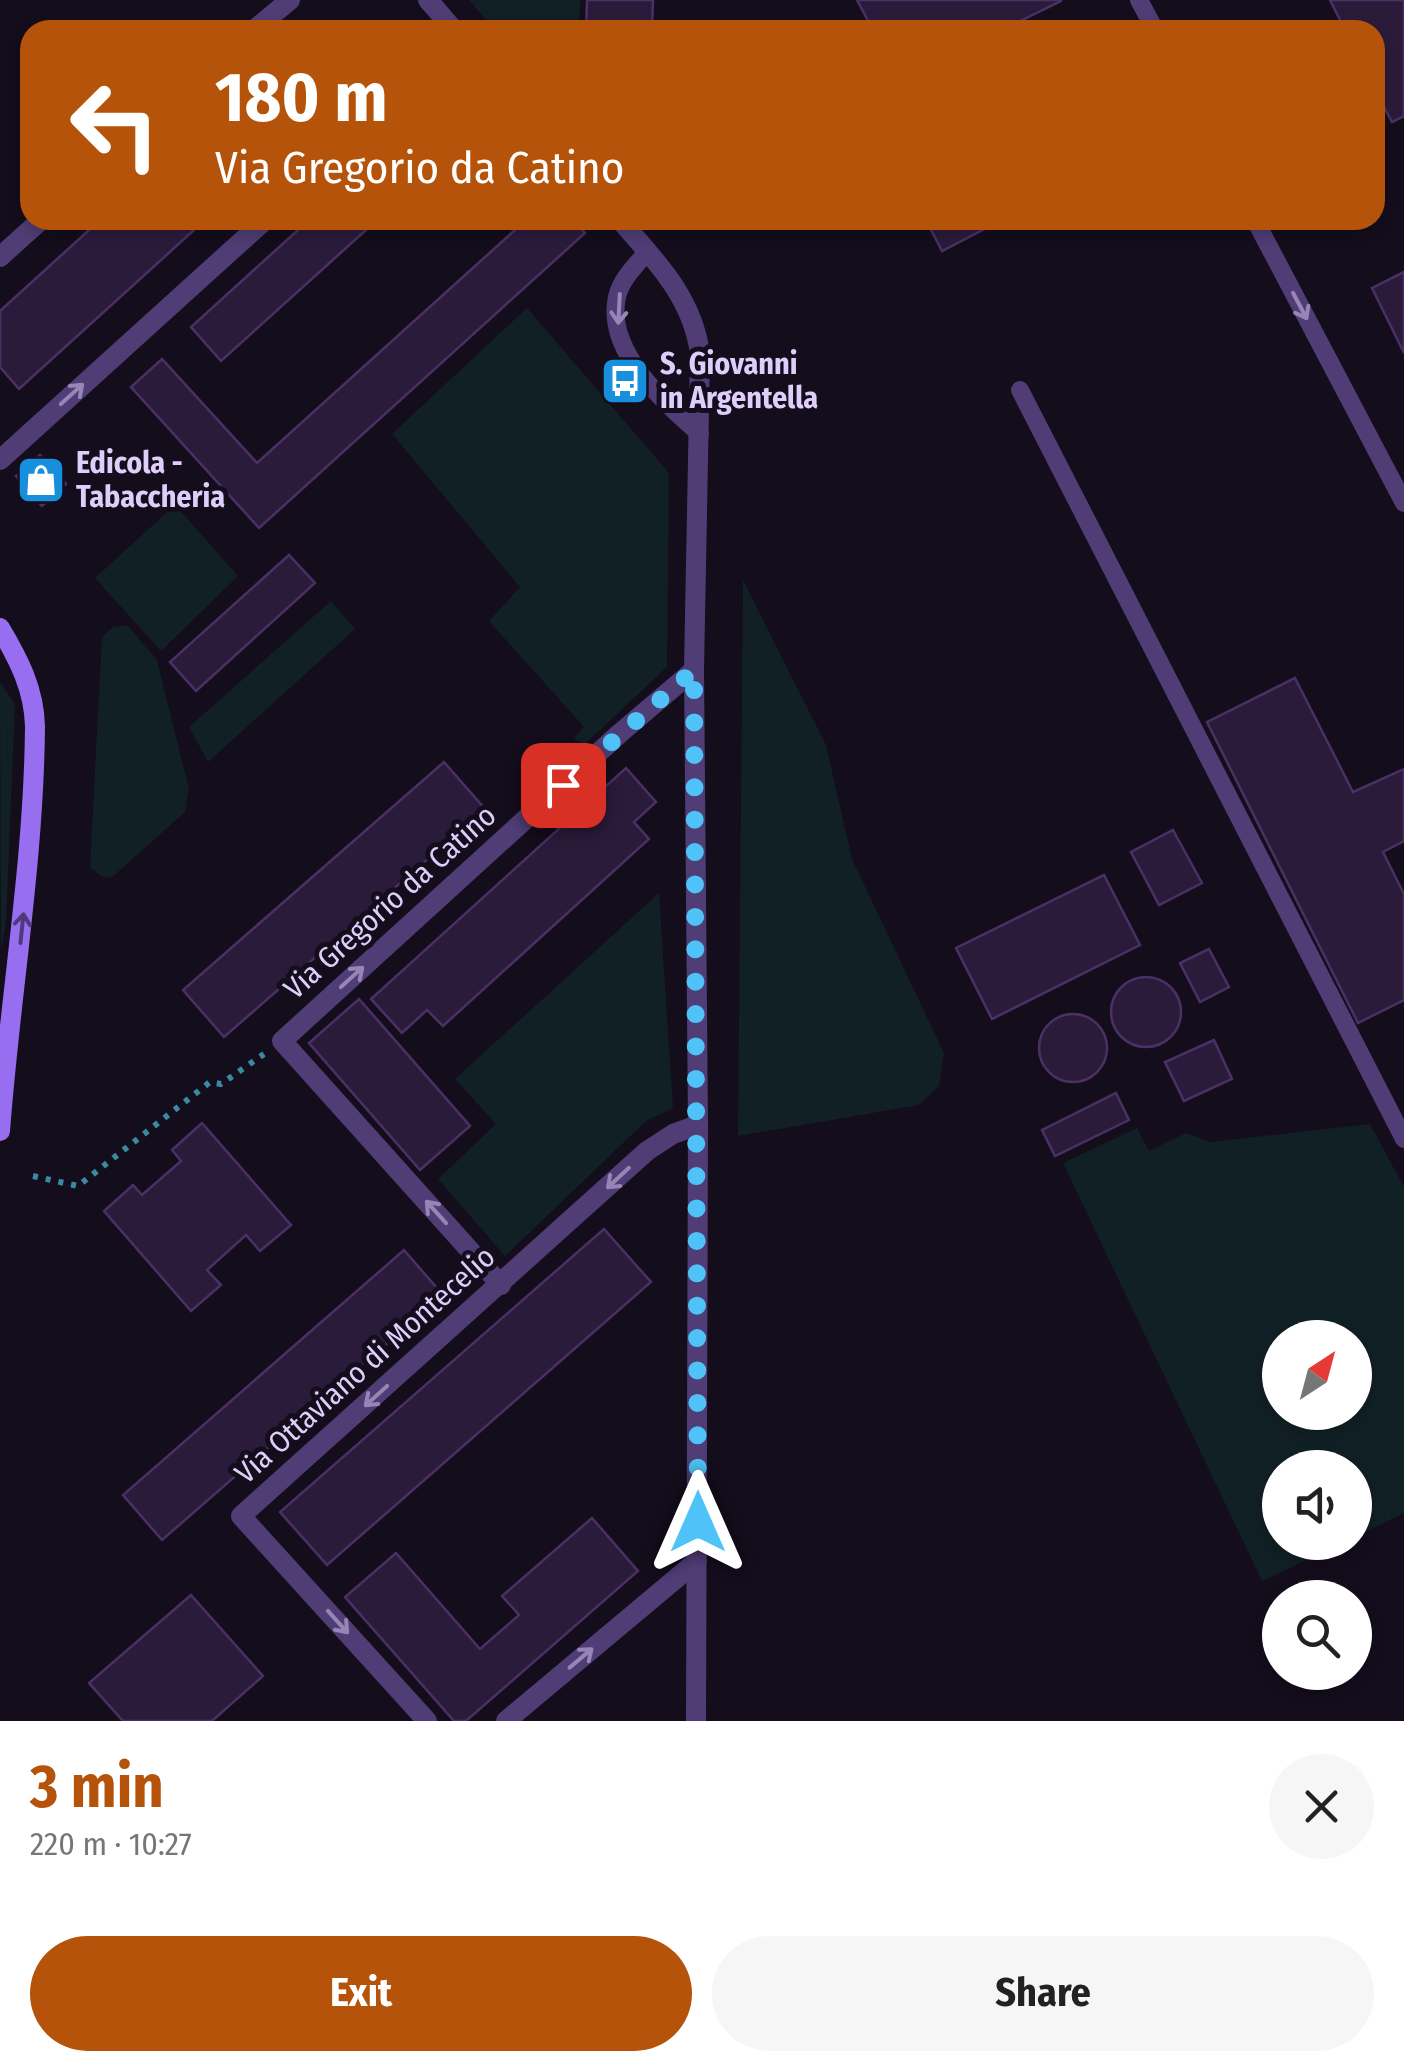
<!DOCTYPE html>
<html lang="en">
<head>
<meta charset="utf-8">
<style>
	body { margin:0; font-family:"Fira Sans Condensed",sans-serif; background:#f6f6f6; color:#222; height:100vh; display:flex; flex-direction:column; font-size:38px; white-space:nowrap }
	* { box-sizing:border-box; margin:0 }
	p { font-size:32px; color:#767676 }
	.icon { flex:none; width:55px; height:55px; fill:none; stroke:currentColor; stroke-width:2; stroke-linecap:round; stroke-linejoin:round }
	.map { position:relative; height:1721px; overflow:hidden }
	.side { display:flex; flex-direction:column; background:#fff; flex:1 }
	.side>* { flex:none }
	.guide { position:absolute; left:20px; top:20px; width:1365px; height:210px; border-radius:30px; box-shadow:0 5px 15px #0003; background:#b45309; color:#fff; overflow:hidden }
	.needle { width:65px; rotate:36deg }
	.controls { position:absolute; left:1262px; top:1320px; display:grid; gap:20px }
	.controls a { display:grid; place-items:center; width:110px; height:110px; border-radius:50%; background:#fff; box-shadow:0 5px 15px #0003; font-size:50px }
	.pin { position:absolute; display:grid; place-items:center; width:85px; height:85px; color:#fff; margin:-42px; border-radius:20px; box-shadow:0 5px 15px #0006 }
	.me { position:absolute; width:110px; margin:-55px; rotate:0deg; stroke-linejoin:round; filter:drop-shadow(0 0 8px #0008) }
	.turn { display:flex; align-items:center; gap:35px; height:210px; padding:0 30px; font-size:45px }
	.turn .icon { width:130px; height:130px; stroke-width:2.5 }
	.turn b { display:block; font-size:70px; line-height:85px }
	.round { display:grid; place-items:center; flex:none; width:105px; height:105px; border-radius:52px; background:#f6f6f6 }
	.headline { display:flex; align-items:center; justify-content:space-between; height:170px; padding:0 30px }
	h1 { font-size:60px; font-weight:700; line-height:75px; color:#b45309 }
	.primary-button { display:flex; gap:20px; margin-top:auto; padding:20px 30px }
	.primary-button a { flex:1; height:115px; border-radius:60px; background:#b45309; color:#fff; font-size:40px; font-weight:700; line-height:115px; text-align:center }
	.primary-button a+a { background:#f6f6f6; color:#222 }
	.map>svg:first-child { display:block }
	.green { fill:#112025; fill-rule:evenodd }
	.building { fill:#2b1b3b; stroke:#4a3064; stroke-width:2.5 }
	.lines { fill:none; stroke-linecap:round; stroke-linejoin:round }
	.path { stroke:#398aa2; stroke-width:6; stroke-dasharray:5 8; stroke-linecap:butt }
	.lane { stroke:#503d76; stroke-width:18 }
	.street { stroke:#503d76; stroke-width:20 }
	.secondary { stroke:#986ef0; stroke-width:20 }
	.oneway { stroke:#9885b8 }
	.oneway2 { stroke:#4f397b }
	.route { stroke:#4fc3f7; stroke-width:18; stroke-dasharray:0 32.4 }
	.labels { text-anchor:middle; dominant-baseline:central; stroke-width:10; stroke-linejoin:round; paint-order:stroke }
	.poi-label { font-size:30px; font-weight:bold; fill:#dfcdfa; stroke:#140d1c; text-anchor:start }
	.street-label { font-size:30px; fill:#dfcdfa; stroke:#140d1c }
</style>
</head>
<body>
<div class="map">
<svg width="1404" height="1721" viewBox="0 0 1404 1721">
	<rect width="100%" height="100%" fill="#140d1c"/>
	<g class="green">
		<polygon points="469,0 580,0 579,30 495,30"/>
		<polygon points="527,308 669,473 667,667 584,745 574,738 584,727 489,621 520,587 392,434"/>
		<polygon points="175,505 238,576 161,651 95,578"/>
		<polygon points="743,580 826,745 852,859 944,1053 939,1086 919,1105 738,1136"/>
		<polygon points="331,601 355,629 208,762 189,727"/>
		<polygon points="127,625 157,660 189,789 185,812 111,878 101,876 90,867 102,637 113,627"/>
		<polygon points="0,682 15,704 6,923 1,950"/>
		<polygon points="659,893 673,1108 646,1121 505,1256 438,1179 496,1124 455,1079"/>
		<path d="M1370,1124L1404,1187V1513L1355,1537V1468H1280V1542L1343,1543L1262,1581L1063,1163L1137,1128L1149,1151L1186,1133L1211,1142ZM1280,1338H1355V1412H1280Z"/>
	</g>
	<g class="building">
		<polygon points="587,0 653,0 652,30 586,30"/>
		<polygon points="857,0 1061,0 1061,1 1002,30 873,30"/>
		<polygon points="1330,0 1404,0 1404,116 1392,122 1375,90 1375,30 1345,30"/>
		<polygon points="100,220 205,220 19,389 0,367 0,311"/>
		<polygon points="309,220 377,220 221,361 191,327"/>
		<polygon points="526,220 573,220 585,233 259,528 131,387 162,359 257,463"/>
		<polygon points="926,220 997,220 998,222 942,251"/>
		<polygon points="1404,272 1404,353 1372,288"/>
		<polygon points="40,455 66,484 42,506 16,476"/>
		<polygon points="289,555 315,583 196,691 170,662"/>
		<polygon points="1295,678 1353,792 1404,769 1404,841 1383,852 1404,894 1404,1000 1358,1023 1207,722"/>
		<polygon points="444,762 485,809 224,1037 183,990"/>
		<polygon points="626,768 656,802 634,822 649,839 443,1026 427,1010 402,1033 371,999"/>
		<polygon points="1173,830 1202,883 1159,905 1131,852"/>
		<polygon points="1104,875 1140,945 992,1019 956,948"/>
		<polygon points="1209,949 1229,987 1200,1002 1180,963"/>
		<circle cx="1146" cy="1012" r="35"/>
		<polygon points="359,999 470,1126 420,1170 309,1043"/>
		<circle cx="1073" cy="1048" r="34"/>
		<polygon points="1214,1040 1232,1079 1184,1101 1165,1062"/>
		<polygon points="1116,1093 1129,1120 1055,1156 1042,1130"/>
		<polygon points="202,1123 291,1225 260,1251 246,1235 207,1270 221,1285 191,1311 104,1211 133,1185 142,1195 181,1161 172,1150"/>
		<polygon points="604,1229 651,1282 327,1565 280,1512"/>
		<polygon points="404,1250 443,1295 162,1540 123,1495"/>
		<polygon points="592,1518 638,1571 466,1721 454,1721 345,1597 396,1553 480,1649 519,1615 502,1596"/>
		<polygon points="191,1595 263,1676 212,1721 123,1721 89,1683"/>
	</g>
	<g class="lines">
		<polyline class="path" points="33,1176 78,1186 210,1082 221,1084 264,1054"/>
		<g class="lane">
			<polyline points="1139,0 1155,30"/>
			<polyline points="1255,220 1404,503"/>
			<path d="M648,251C636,265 621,279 617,297C605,351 664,402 700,434"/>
			<polyline points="1020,390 1404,1139"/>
		</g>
		<g class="street">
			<polyline points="428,0 454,30"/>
			<polyline points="254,30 290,0"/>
			<path d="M620,220C656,261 693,298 700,354L694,670L698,1125L696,1721"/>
			<polyline points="0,257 41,220"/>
			<polyline points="0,460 265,220"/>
			<polyline points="501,1285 282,1041 619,734 694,670"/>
			<polyline points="427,1721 241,1516 647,1151 673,1134 698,1125"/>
			<polyline points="506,1721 697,1561"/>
		</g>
		<path class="secondary" d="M0,628C19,660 34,689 35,726C34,862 10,996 0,1131"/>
	</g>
	<defs><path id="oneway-shaft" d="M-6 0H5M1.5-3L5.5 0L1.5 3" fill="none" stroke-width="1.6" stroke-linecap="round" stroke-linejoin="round" transform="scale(2.5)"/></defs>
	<g class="oneway">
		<use href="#oneway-shaft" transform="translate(1300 306) rotate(62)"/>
		<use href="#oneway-shaft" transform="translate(619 309) rotate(93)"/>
		<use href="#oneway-shaft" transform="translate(72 394) rotate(-42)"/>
		<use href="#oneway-shaft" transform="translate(352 977) rotate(-42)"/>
		<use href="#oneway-shaft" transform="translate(618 1178) rotate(137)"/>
		<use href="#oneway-shaft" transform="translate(436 1212) rotate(-132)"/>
		<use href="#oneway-shaft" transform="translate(376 1396) rotate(138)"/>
		<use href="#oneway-shaft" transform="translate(338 1622) rotate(48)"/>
		<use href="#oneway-shaft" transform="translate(581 1658) rotate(-40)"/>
	</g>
	<use class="oneway2" href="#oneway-shaft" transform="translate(22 928) rotate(-84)"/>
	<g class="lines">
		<polyline class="route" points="563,785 694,670 698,1522"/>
	</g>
	<defs>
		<g id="bus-square" transform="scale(2.5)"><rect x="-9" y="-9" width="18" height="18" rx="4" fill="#178fdc" stroke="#140d1c"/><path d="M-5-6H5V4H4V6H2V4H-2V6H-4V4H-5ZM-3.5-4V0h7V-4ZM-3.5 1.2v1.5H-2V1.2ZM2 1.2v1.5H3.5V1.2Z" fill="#fff"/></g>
		<g id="shop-square" transform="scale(2.5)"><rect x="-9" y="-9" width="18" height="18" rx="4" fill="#178fdc" stroke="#140d1c"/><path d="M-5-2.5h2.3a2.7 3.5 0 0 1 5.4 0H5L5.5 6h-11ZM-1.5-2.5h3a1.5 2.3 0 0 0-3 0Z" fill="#fff"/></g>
	</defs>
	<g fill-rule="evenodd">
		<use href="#bus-square" x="625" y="381"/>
		<use href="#shop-square" x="41" y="480"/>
	</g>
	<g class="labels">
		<g class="poi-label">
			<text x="660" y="364">S. Giovanni<tspan x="660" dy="34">in Argentella</tspan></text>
			<text x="76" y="463">Edicola -<tspan x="76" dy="34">Tabaccheria</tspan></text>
		</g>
		<g class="street-label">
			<text transform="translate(390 902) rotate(-42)">Via Gregorio da Catino</text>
			<text transform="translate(365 1365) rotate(-42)">Via Ottaviano di Montecelio</text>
		</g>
	</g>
</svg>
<div class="controls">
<a><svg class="needle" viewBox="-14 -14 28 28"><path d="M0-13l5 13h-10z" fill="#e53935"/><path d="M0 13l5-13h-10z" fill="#767676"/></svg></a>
<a><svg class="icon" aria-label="sound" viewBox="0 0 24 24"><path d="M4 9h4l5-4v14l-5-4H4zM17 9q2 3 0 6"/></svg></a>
<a><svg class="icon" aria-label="search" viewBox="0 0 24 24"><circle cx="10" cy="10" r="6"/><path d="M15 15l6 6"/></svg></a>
</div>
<div class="pin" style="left:563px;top:785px;background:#d93025"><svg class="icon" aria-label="arrive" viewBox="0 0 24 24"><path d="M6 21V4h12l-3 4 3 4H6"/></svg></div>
<svg class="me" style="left:698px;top:1522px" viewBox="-20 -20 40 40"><path d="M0-17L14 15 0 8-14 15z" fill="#4fc3f7" stroke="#fff" stroke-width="4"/></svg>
<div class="guide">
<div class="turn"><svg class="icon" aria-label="left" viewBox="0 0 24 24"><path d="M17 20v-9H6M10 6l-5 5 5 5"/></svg><div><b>180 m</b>Via Gregorio da Catino</div></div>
</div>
</div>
<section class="side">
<div class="headline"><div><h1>3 min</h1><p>220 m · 10:27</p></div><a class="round"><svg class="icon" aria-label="close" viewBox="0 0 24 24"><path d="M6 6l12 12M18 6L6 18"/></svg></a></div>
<div class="primary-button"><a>Exit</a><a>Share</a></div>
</section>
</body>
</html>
